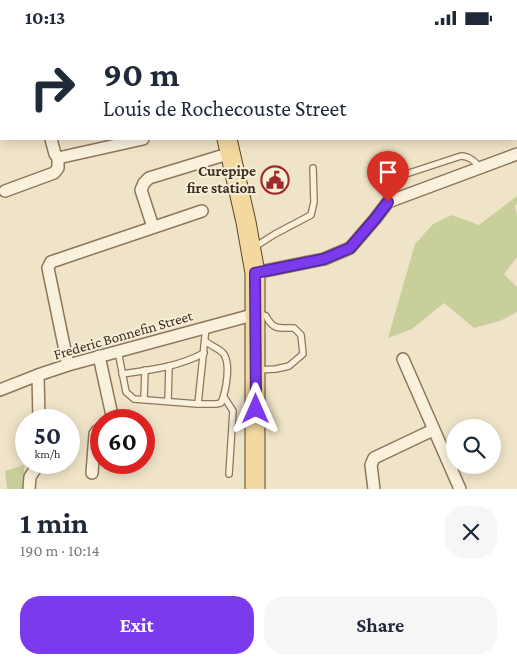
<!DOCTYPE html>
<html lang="en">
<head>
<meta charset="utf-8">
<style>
	body { margin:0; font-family:"Crimson Pro",serif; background:#f6f6f7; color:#1f2937; height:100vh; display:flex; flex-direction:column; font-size:19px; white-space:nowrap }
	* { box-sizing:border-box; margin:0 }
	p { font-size:16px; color:#747a83 }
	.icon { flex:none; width:28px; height:28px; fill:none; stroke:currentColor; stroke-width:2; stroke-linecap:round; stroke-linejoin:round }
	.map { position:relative; height:454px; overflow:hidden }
	.side { display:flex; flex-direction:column; background:#fff; flex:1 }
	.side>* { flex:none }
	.guide { position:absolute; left:0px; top:0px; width:518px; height:105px; box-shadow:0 2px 12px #0003; background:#fff; color:#1f2937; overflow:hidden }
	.buttons { position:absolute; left:446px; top:384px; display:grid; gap:10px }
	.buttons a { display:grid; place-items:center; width:55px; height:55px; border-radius:50%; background:#fff; box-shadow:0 2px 12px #0003; font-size:25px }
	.speed { position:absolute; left:15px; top:374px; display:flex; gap:10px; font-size:25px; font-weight:700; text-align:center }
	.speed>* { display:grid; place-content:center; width:65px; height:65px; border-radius:50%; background:#fff; box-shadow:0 2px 12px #0003; line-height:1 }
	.speed small { font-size:12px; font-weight:400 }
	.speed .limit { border:8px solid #d22; background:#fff; color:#111 }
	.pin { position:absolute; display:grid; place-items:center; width:42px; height:42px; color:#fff; margin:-51px -21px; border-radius:50% 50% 50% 0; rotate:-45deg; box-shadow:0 0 5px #0007 }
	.pin .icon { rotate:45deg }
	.me { position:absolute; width:55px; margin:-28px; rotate:0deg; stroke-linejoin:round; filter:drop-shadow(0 0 4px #0008) }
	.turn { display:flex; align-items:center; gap:18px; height:105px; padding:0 20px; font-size:22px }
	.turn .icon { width:65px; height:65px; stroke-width:2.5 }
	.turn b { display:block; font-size:35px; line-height:42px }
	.round { display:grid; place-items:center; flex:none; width:52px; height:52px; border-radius:20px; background:#f6f6f7 }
	.summary { display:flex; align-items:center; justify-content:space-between; height:85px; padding:0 20px }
	h1 { font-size:30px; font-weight:700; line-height:38px }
	.cta { display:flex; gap:10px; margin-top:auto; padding:10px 20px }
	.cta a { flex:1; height:58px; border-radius:20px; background:#7c3aed; color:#fff; font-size:20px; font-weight:700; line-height:58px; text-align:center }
	.cta a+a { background:#f6f6f7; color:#1f2937 }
	.status { display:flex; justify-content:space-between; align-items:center; height:35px; padding:0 25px; background:#fff; direction:ltr }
	.status svg { height:14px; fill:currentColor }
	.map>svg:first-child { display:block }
	.green { fill:#c9cf9b }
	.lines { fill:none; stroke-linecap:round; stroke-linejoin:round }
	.lane-casing { stroke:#8d765c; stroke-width:8 }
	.street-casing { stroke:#8d765c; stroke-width:14 }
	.primary-casing { stroke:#5b4430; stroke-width:21 }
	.lane { stroke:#faf1dc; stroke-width:5.5 }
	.street { stroke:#faf1dc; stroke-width:11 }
	.primary { stroke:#f3d9a0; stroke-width:19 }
	.route-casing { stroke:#51269a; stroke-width:12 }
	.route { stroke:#7c3aed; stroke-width:9 }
	.labels { text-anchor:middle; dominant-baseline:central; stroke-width:4; stroke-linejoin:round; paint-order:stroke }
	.poi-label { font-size:15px; font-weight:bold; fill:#3d2e20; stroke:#f7eed8; text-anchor:end }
	.street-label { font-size:15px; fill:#3d2e20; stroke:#f7eed8 }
</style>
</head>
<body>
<div class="status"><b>10:13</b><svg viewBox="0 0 49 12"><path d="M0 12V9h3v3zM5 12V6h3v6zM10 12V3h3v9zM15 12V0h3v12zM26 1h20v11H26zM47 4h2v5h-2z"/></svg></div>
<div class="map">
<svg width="517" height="454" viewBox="0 0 517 454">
	<rect width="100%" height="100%" fill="#f0e4c8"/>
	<g class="green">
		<polygon points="517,161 517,169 515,171 517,180 517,222 504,239 517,252 517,277 500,286 474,293 444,268 412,294 388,303 415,209 433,189 452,180 479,190"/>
		<polygon points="24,430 25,454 7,454 5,436"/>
	</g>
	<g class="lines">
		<g class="lane-casing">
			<g id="lane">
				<path d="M388,167L389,156L395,146L406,139L461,121C469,121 474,126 480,132"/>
				<polyline points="253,213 275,199 311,180 314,167 313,133"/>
				<polyline points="118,316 126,357 134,364 198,369 206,292"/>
				<path d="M257,335L276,334L289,331L303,319L301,300L294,293C279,293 273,295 266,281L257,277"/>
				<path d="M122,339C150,335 178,332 204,318"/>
				<polyline points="224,362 233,376 229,439"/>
				<polyline points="144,364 145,335"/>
				<polyline points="168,366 169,331"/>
				<path d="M198,369H216L221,368C226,356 232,326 222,317C217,313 210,310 205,306"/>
			</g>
		</g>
		<g class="street-casing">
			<g id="street">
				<polyline points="20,0 20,1"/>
				<polyline points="51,104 55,119 58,123 143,104"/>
				<polyline points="5,156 54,138 58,133 58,123"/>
				<polyline points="153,192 141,155 144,148 149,143 231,118"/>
				<polyline points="255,238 324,224 350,213 375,184 388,167 517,119"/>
				<polyline points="99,321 113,385"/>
				<polyline points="403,324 460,454"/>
				<polyline points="68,330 48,233 51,227 202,176"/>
				<polyline points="38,340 39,385"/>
				<polyline points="0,355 38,340 68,330 256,279"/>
				<polyline points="92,438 95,399 97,396 101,394"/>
				<polyline points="29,454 30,442 39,428"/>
				<polyline points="374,454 371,430 374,423 433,395"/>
			</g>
		</g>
		<g class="primary-casing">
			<g id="primary">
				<polyline points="198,0 198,1"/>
				<polyline points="227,104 246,187 255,238 255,454"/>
			</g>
		</g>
		<use href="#lane" class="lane"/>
		<use href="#street" class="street"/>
		<use href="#primary" class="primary"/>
	</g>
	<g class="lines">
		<g class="route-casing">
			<polyline id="route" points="256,374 255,238 324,224 350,213 375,184 388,167"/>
		</g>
		<use href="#route" class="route"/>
	</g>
	<defs>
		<g id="civic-ring" transform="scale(1.4375)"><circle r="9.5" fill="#f7eed8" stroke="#9e2a2b" stroke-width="1.5"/><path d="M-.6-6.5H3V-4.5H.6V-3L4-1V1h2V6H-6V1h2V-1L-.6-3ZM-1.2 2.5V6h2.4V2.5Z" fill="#9e2a2b"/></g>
	</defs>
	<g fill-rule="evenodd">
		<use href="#civic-ring" x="275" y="145"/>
	</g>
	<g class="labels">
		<g class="poi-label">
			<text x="256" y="136">Curepipe<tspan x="256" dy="17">fire station</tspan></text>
		</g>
		<g class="street-label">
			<text transform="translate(123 300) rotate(-16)">Frederic Bonnefin Street</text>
		</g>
	</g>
</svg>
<div class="buttons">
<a><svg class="icon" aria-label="search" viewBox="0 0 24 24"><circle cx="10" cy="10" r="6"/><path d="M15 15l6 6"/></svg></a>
</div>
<div class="speed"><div>50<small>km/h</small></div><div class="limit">60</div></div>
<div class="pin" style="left:388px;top:167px;background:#d93025"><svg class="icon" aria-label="arrive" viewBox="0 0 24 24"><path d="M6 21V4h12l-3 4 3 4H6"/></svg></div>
<svg class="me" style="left:256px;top:374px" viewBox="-20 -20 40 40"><path d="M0-17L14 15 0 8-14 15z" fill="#7c3aed" stroke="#fff" stroke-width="4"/></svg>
<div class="guide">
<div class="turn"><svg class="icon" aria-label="right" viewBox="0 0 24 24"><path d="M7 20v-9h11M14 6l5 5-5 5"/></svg><div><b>90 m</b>Louis de Rochecouste Street</div></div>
</div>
</div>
<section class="side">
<div class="summary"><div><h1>1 min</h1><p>190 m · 10:14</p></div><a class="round"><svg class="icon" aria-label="close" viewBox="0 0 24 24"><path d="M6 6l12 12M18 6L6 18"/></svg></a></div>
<div class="cta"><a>Exit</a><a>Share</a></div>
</section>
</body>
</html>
